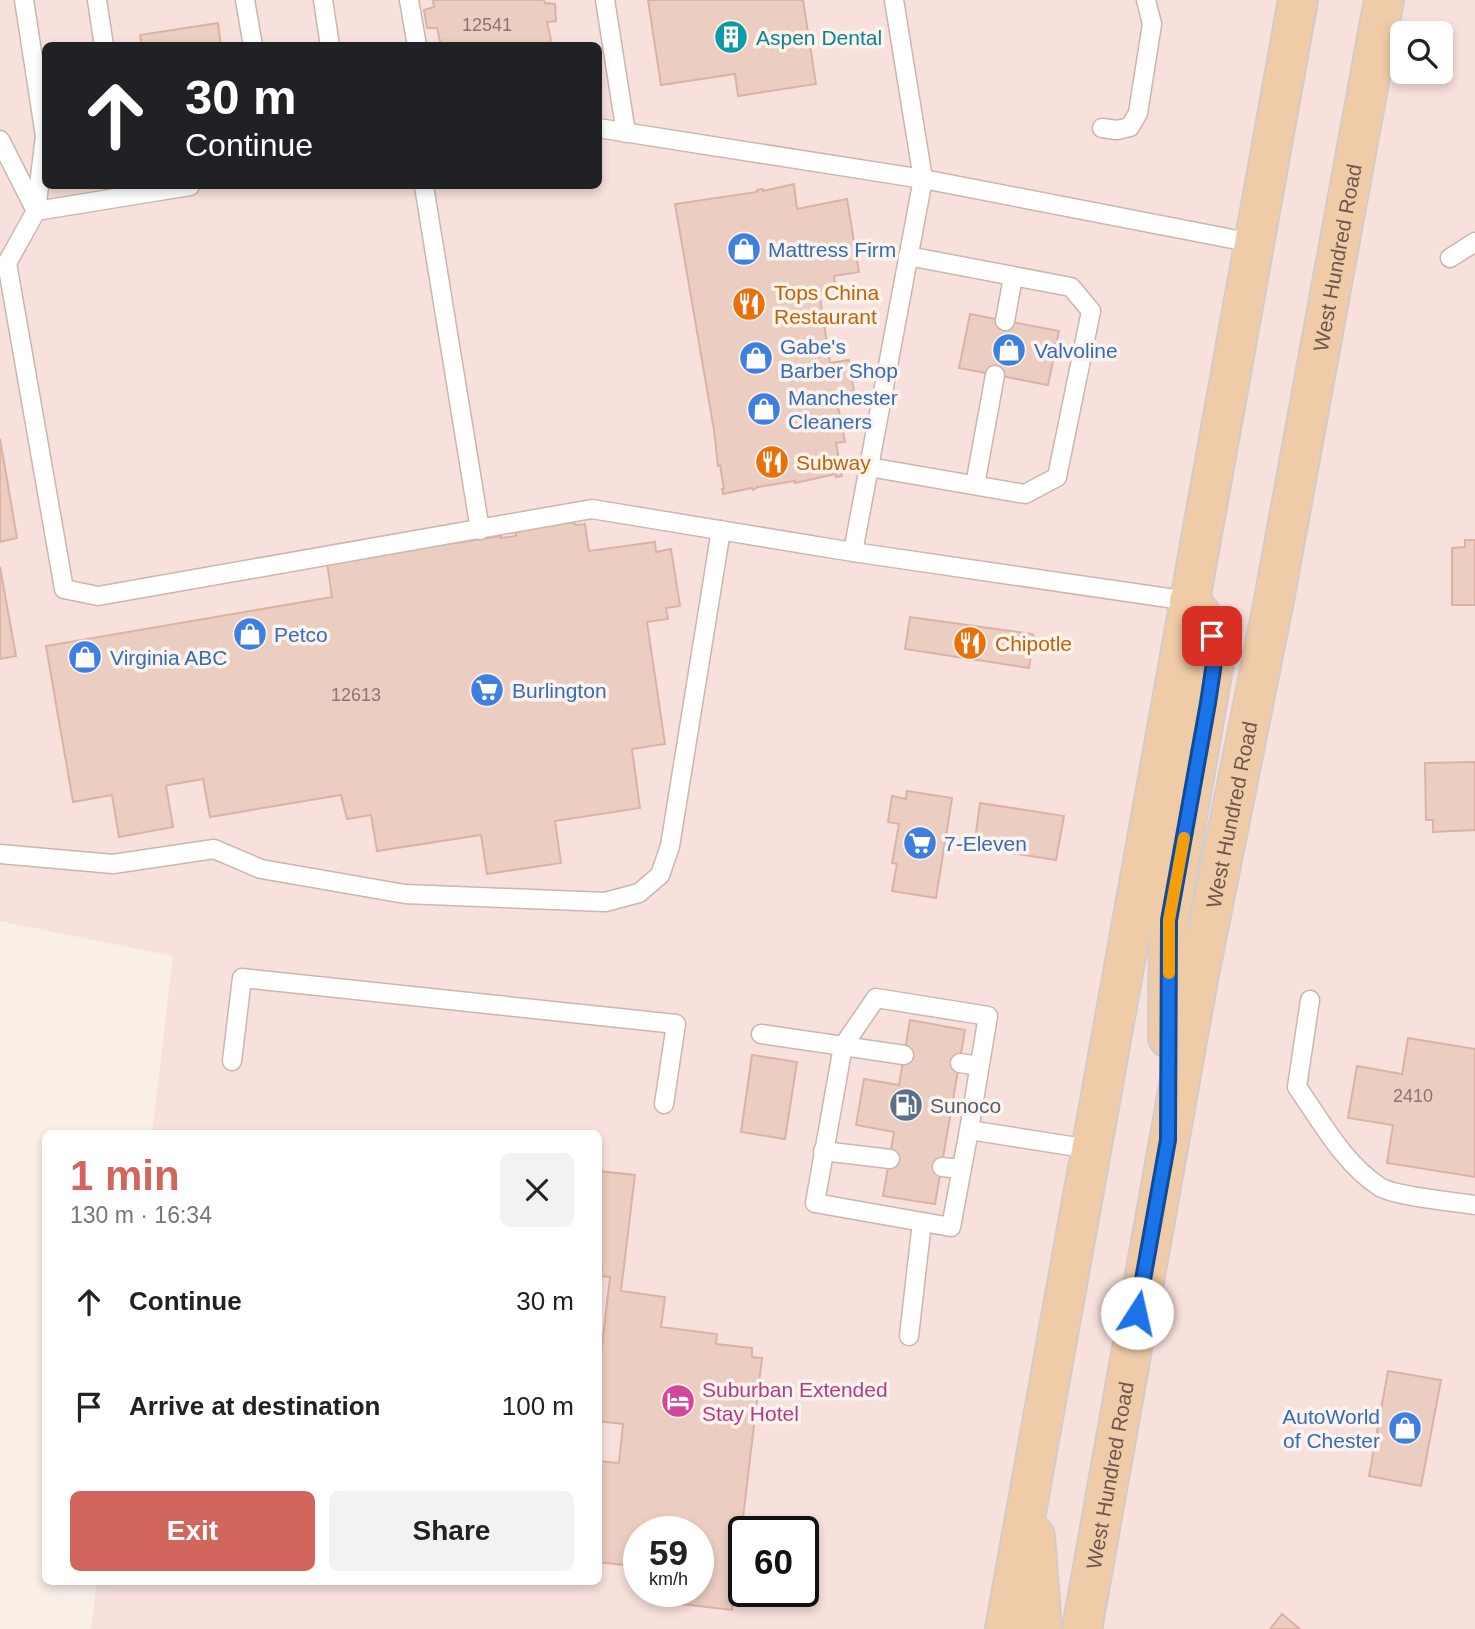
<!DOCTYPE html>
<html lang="en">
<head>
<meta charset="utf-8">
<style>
	body { margin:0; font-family:Arial,sans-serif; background:#f2f2f2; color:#222; height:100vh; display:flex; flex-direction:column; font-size:26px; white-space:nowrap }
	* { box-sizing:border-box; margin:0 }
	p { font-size:23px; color:#767676 }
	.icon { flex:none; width:38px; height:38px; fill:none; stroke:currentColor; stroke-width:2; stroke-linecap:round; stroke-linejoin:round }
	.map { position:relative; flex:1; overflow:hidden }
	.side { position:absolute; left:42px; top:1130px; width:560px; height:455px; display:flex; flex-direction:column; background:#fff; border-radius:10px; box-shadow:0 4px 10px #0003 }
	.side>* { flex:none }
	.hud { position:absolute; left:42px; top:42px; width:560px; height:147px; border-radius:10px; box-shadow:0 4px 10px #0003; background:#202124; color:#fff; overflow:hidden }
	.tools { position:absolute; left:1390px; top:21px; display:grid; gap:14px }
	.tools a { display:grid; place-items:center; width:63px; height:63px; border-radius:10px; background:#fff; box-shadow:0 4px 10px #0003; font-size:35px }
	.speed { position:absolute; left:623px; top:1516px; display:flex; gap:14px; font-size:35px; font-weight:700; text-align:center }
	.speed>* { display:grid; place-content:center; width:91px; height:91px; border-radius:50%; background:#fff; box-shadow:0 4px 10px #0003; line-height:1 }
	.speed small { font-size:18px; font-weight:400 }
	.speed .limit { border:4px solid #111; border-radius:10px; background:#fff; color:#111 }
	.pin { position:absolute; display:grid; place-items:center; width:60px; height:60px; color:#fff; margin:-30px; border-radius:14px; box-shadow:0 4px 10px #0006 }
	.me { position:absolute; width:77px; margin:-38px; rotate:10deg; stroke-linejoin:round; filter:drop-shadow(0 0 5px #0008) }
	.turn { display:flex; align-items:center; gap:24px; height:147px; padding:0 28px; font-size:32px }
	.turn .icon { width:91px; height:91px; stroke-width:2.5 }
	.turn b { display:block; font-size:49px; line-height:60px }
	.round { display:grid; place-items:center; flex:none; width:74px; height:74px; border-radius:10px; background:#f2f2f2 }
	.overview { display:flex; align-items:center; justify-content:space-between; height:119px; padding:0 28px }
	h1 { font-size:42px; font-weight:700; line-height:52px; color:#d3665c }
	.cta { display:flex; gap:14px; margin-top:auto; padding:14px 28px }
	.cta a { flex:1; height:80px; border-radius:10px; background:#d3665c; color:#fff; font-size:28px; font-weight:700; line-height:80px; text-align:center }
	.cta a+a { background:#f2f2f2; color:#222 }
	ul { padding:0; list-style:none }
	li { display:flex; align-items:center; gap:21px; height:105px; padding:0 28px }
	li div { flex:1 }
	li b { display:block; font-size:26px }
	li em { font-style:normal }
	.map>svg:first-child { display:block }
	.commercial { fill:#f8e0dc; fill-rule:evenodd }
	.building { fill:#ebcdc2; stroke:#dbb2a4; stroke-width:2 }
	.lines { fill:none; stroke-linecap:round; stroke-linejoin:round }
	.lane-casing { stroke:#c9b7ae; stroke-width:21 }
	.primary-casing { stroke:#d4ccca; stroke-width:42 }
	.lane { stroke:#fff; stroke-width:18 }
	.primary { stroke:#efcba7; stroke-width:38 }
	.route-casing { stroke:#114b97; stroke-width:18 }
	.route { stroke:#1a73e8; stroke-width:12 }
	.slow { stroke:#f59e0b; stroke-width:12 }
	.labels { text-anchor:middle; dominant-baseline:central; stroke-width:7; stroke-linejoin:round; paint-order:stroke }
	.number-label { font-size:18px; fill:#8e746c }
	.culture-label { font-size:21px; fill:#0d838f; stroke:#fcf4ec; text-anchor:start }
	.shop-label { font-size:21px; fill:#366cbe; stroke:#fcf4ec; text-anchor:start }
	.street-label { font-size:21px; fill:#6f564f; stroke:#fcf4ec }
	.food-label { font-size:21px; fill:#c56008; stroke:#fcf4ec; text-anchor:start }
	.service-label { font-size:21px; fill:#4e5e75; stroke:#fcf4ec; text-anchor:start }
	.hotel-label { font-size:21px; fill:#b23c85; stroke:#fcf4ec; text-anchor:start }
</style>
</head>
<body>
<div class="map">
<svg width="1475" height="1629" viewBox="0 0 1475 1629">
	<rect width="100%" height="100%" fill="#f9efe6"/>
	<path class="commercial" d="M0,0H1475V1629H91L97,1582H598V1134H152L173,956L0,921ZM1402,33H1440V72H1402ZM46,46H598V186H46ZM639,1531H698V1591H639ZM744,1531H803V1591H744Z"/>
	<g class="building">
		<polygon points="433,0 544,0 545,3 555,4 556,21 547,22 551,40 548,46 441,46 437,28 427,28 424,10 434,7"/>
		<polygon points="648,0 803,0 816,84 738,96 735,74 661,85"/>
		<polygon points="218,23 221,46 142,46 140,35"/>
		<polygon points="794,184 797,209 847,199 859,272 834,276 836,290 819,292 830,363 849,360 855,398 837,401 845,442 836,443 842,476 836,477 836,474 795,483 795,481 758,487 753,490 752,488 723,494 722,489 724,489 720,465 718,466 714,430 675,204 757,192 757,190 763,189 763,191"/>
		<polygon points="970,314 1059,331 1048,385 959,368"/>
		<polygon points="0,439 17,538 0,542"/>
		<polygon points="572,522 576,525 585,524 589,551 655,542 656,552 671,549 680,606 666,608 668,619 647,622 665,744 632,749 640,808 555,821 561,863 487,874 481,835 377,851 371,815 347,819 341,795 210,817 203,779 169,785 166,786 173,827 119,837 112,795 73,802 46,646 332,597 327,562 501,536 501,538 516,536 515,531"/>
		<polygon points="1465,540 1475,540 1475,605 1452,605 1452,548 1465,547"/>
		<polygon points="0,567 16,656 0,659"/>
		<polygon points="910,617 1032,634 1034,636 1029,668 905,649"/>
		<polygon points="1475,762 1475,830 1433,832 1433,820 1426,820 1425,763"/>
		<polygon points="907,791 952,798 936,898 892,891 897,864 892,863 899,824 888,822 892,796 906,799"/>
		<polygon points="980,803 1064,816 1056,860 974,847"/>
		<polygon points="910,1020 965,1030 935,1204 883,1196 894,1132 856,1125 864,1079 899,1085"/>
		<polygon points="1408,1038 1475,1049 1475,1177 1387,1163 1393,1125 1348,1118 1357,1066 1402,1074"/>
		<polygon points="752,1055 797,1062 785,1139 741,1132"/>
		<polygon points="598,1171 635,1175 621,1291 665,1297 661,1327 717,1334 716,1344 752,1348 752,1357 762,1358 732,1610 682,1604 683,1591 698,1591 698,1531 639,1531 639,1552 634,1552 632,1566 598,1562 598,1461 619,1463 623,1424 598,1421 598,1381 610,1277 601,1276 602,1266 598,1265"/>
		<polygon points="1388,1371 1441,1380 1421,1486 1369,1476"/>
		<polygon points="1282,1614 1300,1629 1270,1629"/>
	</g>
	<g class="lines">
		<g class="lane-casing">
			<g id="lane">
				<polyline points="24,0 45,136 36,211 7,263 64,589 98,596 592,509 853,552 1189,601"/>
				<polyline points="97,0 104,46"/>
				<polyline points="245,0 253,46"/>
				<polyline points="323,0 330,46"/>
				<polyline points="409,0 417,46"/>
				<polyline points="605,0 626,133"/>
				<polyline points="598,128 923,179 1253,243"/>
				<polyline points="1102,128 1117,130 1130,127 1138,113 1152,24 1146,0"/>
				<polyline points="0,140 36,211"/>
				<polyline points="424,186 480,530"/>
				<polyline points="36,211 190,186"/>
				<polyline points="1450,258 1475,242"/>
				<polyline points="1005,321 1013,277"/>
				<polyline points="869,467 1025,494 1057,477 1091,311 1071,287 908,256"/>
				<polyline points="975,485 995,375"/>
				<polyline points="853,552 923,179 894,0"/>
				<polyline points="0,854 113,864 214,849 261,869 405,894 605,902 639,893 660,875 670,846 721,530"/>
				<path d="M1310,1000L1297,1087C1321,1121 1344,1164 1380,1187C1394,1196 1456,1202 1475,1205"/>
				<polyline points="761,1034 904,1055"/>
				<polyline points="232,1061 242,978 676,1024 664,1104"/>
				<polyline points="960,1063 979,1066"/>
				<polyline points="969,1130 988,1016 876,998 843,1046 815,1203 951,1227 969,1130 1090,1149"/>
				<polyline points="823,1151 890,1159"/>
				<polyline points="942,1167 961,1169"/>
				<polyline points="909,1336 922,1222"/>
			</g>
		</g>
		<g class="primary-casing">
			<g id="primary">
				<path d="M1168,1038L1169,920L1214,663C1212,635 1210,621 1189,601"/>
				<polyline points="1035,1536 1042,1629"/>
				<polyline points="1005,1629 1298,0"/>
				<path id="s1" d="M1082,1629L1198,979L1273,605L1384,0"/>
			</g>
		</g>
		<use href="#lane" class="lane"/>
		<use href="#primary" class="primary"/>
	</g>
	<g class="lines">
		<g class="route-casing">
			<polyline id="route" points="1137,1313 1168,1140 1169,920 1208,703 1214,663 1212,636"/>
		</g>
		<use href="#route" class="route"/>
		<polyline class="slow" points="1169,973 1169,920 1184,838"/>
	</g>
	<defs>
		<g id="building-disc" transform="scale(1.75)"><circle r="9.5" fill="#0f9aa8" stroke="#fcf4ec"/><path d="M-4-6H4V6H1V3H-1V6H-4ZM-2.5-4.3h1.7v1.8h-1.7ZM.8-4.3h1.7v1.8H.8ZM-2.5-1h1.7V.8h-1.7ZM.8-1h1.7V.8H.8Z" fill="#fff"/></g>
		<g id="shop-disc" transform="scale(1.75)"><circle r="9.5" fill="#3f7fe0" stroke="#fcf4ec"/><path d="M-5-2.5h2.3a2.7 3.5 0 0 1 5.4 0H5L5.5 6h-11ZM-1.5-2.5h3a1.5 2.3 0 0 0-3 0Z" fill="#fff"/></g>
		<g id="restaurant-disc" transform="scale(1.75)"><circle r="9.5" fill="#e8710a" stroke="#fcf4ec"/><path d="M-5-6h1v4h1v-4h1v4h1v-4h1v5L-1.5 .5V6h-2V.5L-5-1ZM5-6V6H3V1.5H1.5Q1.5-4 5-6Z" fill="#fff"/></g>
		<g id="supermarket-disc" transform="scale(1.75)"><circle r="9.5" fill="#3f7fe0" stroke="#fcf4ec"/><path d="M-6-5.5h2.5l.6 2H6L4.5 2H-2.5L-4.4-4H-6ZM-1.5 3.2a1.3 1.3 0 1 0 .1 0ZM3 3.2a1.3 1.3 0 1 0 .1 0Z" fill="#fff"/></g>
		<g id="fuel-disc" transform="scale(1.75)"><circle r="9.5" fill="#5c6f8a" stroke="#fcf4ec"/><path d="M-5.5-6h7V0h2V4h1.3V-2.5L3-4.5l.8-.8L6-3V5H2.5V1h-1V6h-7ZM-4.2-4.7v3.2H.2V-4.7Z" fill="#fff"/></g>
		<g id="hotel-disc" transform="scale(1.75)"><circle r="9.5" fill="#d1479c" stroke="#fcf4ec"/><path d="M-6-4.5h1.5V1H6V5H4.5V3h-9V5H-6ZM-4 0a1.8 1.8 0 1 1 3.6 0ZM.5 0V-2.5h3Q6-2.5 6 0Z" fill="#fff"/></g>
	</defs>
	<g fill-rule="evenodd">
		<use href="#building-disc" x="731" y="37"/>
		<use href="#shop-disc" x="744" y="249"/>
		<use href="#restaurant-disc" x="749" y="304"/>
		<use href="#shop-disc" x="1009" y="350"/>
		<use href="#shop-disc" x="756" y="358"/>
		<use href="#shop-disc" x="764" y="409"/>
		<use href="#restaurant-disc" x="772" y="462"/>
		<use href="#shop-disc" x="250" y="634"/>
		<use href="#restaurant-disc" x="970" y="643"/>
		<use href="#shop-disc" x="85" y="657"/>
		<use href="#supermarket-disc" x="487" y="690"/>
		<use href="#supermarket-disc" x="920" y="843"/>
		<use href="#fuel-disc" x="906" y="1105"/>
		<use href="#hotel-disc" x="678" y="1401"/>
		<use href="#shop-disc" x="1405" y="1428"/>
	</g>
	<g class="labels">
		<g class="number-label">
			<text x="487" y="25">12541</text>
			<text x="356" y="695">12613</text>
			<text x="1413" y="1096">2410</text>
		</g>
		<g class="culture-label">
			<text x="756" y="37">Aspen Dental</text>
		</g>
		<g class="shop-label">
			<text x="768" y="249">Mattress Firm</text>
			<text x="780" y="346">Gabe's<tspan x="780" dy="24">Barber Shop</tspan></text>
			<text x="1034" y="350">Valvoline</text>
			<text x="788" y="397">Manchester<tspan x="788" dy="24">Cleaners</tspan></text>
			<text x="274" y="634">Petco</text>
			<text x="110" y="657">Virginia ABC</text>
			<text x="512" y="690">Burlington</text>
			<text x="944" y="843">7-Eleven</text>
			<text x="1380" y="1416" text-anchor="end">AutoWorld<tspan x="1380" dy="24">of Chester</tspan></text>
		</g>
		<g class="street-label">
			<text stroke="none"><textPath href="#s1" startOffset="1395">West Hundred Road</textPath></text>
			<text stroke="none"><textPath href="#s1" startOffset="828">West Hundred Road</textPath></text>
			<text stroke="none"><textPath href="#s1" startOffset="156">West Hundred Road</textPath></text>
		</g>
		<g class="food-label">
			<text x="774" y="292">Tops China<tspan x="774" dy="24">Restaurant</tspan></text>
			<text x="796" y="462">Subway</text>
			<text x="995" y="643">Chipotle</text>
		</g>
		<g class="service-label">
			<text x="930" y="1105">Sunoco</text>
		</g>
		<g class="hotel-label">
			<text x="702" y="1389">Suburban Extended<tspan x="702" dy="24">Stay Hotel</tspan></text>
		</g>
	</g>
</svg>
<div class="tools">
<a><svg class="icon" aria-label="search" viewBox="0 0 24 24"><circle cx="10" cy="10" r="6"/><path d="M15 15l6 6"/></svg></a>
</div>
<div class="speed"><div>59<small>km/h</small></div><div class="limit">60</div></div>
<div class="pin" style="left:1212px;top:636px;background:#d93025"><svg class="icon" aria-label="arrive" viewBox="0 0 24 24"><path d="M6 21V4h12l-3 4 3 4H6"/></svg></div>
<svg class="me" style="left:1137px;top:1313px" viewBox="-20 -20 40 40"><circle r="19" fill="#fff"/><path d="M0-13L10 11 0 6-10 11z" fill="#1a73e8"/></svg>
<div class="hud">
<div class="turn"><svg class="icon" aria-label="ahead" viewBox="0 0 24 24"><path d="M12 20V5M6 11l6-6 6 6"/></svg><div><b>30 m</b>Continue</div></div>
</div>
<section class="side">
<div class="overview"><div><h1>1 min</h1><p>130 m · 16:34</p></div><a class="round"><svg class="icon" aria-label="close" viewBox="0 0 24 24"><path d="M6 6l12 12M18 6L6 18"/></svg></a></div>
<ul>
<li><svg class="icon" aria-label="ahead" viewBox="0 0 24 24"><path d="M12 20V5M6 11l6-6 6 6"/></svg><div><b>Continue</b></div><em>30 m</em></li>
<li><svg class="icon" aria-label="arrive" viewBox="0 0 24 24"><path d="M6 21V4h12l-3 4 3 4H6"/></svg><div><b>Arrive at destination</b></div><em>100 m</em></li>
</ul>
<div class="cta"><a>Exit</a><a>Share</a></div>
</section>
</div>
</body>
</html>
